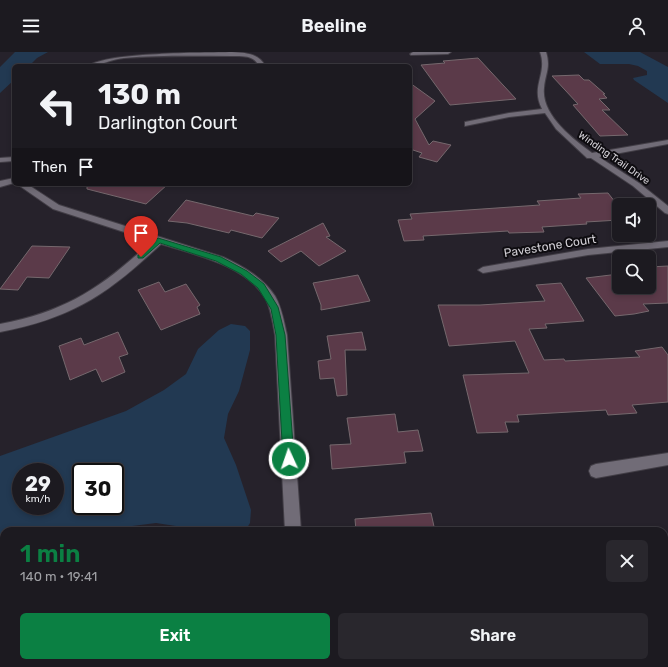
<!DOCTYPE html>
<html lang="en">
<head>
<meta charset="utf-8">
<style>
	body { margin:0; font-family:Rubik,sans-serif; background:#29272d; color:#f1f3f6; height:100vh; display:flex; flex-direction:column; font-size:15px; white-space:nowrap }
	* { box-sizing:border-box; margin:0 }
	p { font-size:13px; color:#a0a1a5 }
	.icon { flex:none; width:22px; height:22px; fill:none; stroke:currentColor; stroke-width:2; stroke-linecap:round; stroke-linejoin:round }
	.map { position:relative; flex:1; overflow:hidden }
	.panel { position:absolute; left:0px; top:475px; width:668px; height:140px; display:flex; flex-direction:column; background:#1c1a20; border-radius:12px 12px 0 0; box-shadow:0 2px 6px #0003,0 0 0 1px #3a383e }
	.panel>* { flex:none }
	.banner { position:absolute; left:12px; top:12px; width:400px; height:122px; border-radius:6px; box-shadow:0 2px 6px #0003,0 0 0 1px #3a383e; background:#1c1a20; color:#f1f3f6; overflow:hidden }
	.fabs { position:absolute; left:612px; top:146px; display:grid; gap:8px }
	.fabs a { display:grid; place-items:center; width:44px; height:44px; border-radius:6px; background:#1c1a20; box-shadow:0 2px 6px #0003,0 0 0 1px #3a383e; font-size:20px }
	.speed { position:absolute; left:12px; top:411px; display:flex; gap:8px; font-size:20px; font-weight:700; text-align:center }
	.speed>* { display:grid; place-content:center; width:52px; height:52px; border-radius:50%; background:#1c1a20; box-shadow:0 2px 6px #0003,0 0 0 1px #3a383e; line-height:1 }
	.speed small { font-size:10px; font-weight:400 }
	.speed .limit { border:2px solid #111; border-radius:6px; background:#fff; color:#111 }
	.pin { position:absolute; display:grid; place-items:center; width:34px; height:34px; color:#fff; margin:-41px -17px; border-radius:50% 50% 50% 0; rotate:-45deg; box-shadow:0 0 4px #0007 }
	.pin .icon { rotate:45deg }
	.me { position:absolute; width:44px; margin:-22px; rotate:357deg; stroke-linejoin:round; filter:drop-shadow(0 0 3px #0008) }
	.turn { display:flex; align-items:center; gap:14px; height:84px; padding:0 20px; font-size:18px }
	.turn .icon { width:52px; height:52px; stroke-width:2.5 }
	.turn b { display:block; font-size:28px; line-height:34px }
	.then { display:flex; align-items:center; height:38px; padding:0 20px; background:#0003; gap:8px; font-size:15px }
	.round { display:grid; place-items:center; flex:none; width:42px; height:42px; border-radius:6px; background:#29272d }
	.overview { display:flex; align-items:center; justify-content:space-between; height:68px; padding:0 20px }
	h1 { font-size:24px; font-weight:600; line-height:30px; color:#0b8043 }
	.button { display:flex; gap:8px; margin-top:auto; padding:8px 20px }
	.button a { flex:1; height:46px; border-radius:6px; background:#0b8043; color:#fff; font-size:16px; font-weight:600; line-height:46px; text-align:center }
	.button a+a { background:#29272d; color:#f1f3f6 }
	header { display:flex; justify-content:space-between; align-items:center; height:52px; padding:0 20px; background:#1c1a20; font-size:18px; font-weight:600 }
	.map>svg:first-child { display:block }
	.water { fill:#223952; fill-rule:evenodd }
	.building { fill:#5b3a49; stroke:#75686d }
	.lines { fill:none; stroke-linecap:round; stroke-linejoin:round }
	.street-casing { stroke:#423e46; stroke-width:2 }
	.street { fill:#716c77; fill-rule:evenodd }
	.route { fill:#0b8043; stroke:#07532c }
	.labels { text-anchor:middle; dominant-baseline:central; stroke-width:4; stroke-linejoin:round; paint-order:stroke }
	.far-street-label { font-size:10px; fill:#d3d0d6; stroke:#0e0c10 }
	.street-label { font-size:12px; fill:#d3d0d6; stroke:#0e0c10 }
</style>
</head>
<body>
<header><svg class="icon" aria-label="menu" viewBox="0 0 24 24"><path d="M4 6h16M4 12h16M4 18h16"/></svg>Beeline<svg class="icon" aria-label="person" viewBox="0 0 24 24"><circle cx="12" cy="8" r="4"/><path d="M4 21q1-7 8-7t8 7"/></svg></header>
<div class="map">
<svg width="668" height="615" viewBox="0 0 668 615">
	<rect width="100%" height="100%" fill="#26222b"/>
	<g class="water">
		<polygon points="15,0 48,0 37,6 29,14 14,14 14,28 0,41 0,15"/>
		<polygon points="584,0 640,0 668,15 668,51 634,28 633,26 647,23 647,19 638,14 629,12 600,12"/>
		<path d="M231,272L245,274L250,279V298L239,339L228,362L224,386L236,413L251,458L250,471L245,479H209L156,471L93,479H4V490L0,491V404L126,359L164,338L186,322L198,297L219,278ZM21,420H55V454H21ZM81,420H115V454H81Z"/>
	</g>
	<g class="building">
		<polygon points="478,6 516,47 450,53 421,13 445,11 443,9"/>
		<polygon points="579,23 584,28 589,28 605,42 603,42 607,46 599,47 610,58 602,58 628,83 600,84 573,53 578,52 552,24"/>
		<polygon points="410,31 435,49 415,67 429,93 433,89 451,93 437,110 419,105 422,101 410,97"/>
		<polygon points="87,132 168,132 146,152 87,137"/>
		<polygon points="608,141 619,155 619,168 586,170 587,172 542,175 544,180 509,181 508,179 423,184 424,188 404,189 398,168 412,167 410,162 540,153 537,149 581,146 578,142"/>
		<polygon points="186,148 253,164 256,161 279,166 262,186 231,178 229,181 187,171 168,169"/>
		<polygon points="323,171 330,184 326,185 346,199 319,214 301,199 281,210 268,199"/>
		<polygon points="32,194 70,195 49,226 27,225 18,238 0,237"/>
		<polygon points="668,214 668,251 643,252 649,259 634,262 615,264 586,226 619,222 619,235 649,235 649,215"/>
		<polygon points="358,223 370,249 321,258 321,253 313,231"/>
		<polygon points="159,230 165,240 186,232 200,253 197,255 200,262 161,278 138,238"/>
		<polygon points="561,231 584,269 545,272 547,276 529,277 544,308 564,307 565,309 640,305 635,299 662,295 668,303 668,350 632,353 637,361 608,363 606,358 517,363 519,370 505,370 508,380 477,381 463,323 529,321 515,289 449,294 438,253 480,253 545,249 536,233"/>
		<polygon points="118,280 128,302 119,305 125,320 102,330 96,317 70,328 59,294 81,286 84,293"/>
		<polygon points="362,280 366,298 345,298 347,343 337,344 334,326 320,327 318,309 331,307 327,284"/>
		<polygon points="395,362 398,380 418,378 423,399 404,400 406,411 332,417 330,393 351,392 347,366"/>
		<polygon points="431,461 435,479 356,479 355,467"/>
	</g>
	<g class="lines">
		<g class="street-casing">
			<g id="street">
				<path d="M232,0C245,1 259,1 265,14H259C254,3 242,4 232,4C196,4 159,3 124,6C111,7 100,14 88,14C109,0 202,1 232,0Z"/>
				<polygon points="413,0 451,0 448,2 411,3 410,2"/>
				<path d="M540,0H546C551,16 545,22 544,36C541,63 573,87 592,101L668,88V92L599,105L639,131L668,154V162L665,161L633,134L591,106H587L556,77L545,61L509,65L465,74V70L509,61L542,57C530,34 548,22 540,0Z"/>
				<polygon points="14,105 14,109 0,110 0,106"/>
				<polygon points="14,126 14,131 0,135 0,129"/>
				<path d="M17,132H27L59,153L223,205C242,214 263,225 275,244C282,256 284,270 287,283L301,479H285L275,283C273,271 271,258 266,247C246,213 195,203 161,192C108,242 73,266 0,280V272C68,259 102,235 152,189L53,157Z"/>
				<polygon points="668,189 668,195 588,203 483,221 478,218 483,215 588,197"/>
				<polygon points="668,401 668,413 596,426 591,424 589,419 591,414 596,412"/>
				<polygon points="252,611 271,611 269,615 251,615"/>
			</g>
		</g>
		<use href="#street" class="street"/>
	</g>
	<polygon class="route" points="158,186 221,205 247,219 264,232 278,255 285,283 294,407 292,410 289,412 285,410 283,407 276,283 271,257 258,236 241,222 216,209 160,191 143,206 138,206 138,203"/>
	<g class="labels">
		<g class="far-street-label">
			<text transform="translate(614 106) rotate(35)">Winding Trail Drive</text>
		</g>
		<g class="street-label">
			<text transform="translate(550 194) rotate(-9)">Pavestone Court</text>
		</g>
	</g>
</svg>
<div class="fabs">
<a><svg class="icon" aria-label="sound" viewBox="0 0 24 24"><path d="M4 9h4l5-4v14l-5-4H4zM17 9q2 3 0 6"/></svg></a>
<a><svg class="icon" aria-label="search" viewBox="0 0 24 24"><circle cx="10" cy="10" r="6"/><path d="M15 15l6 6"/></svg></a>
</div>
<div class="speed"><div>29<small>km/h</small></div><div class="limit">30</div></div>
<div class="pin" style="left:141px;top:205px;background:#d93025"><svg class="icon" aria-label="arrive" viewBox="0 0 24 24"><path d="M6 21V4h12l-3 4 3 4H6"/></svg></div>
<svg class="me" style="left:289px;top:407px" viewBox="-20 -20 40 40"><circle r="17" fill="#0b8043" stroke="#fff" stroke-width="3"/><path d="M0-11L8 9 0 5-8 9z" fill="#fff"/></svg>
<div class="banner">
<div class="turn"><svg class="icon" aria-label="left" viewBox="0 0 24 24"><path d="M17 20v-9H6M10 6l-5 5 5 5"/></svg><div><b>130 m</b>Darlington Court</div></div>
<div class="then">Then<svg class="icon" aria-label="arrive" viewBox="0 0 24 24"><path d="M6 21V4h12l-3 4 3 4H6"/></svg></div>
</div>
<section class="panel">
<div class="overview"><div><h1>1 min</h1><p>140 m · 19:41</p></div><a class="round"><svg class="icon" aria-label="close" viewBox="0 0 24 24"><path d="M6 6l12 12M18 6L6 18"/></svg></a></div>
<div class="button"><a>Exit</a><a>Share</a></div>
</section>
</div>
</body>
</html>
